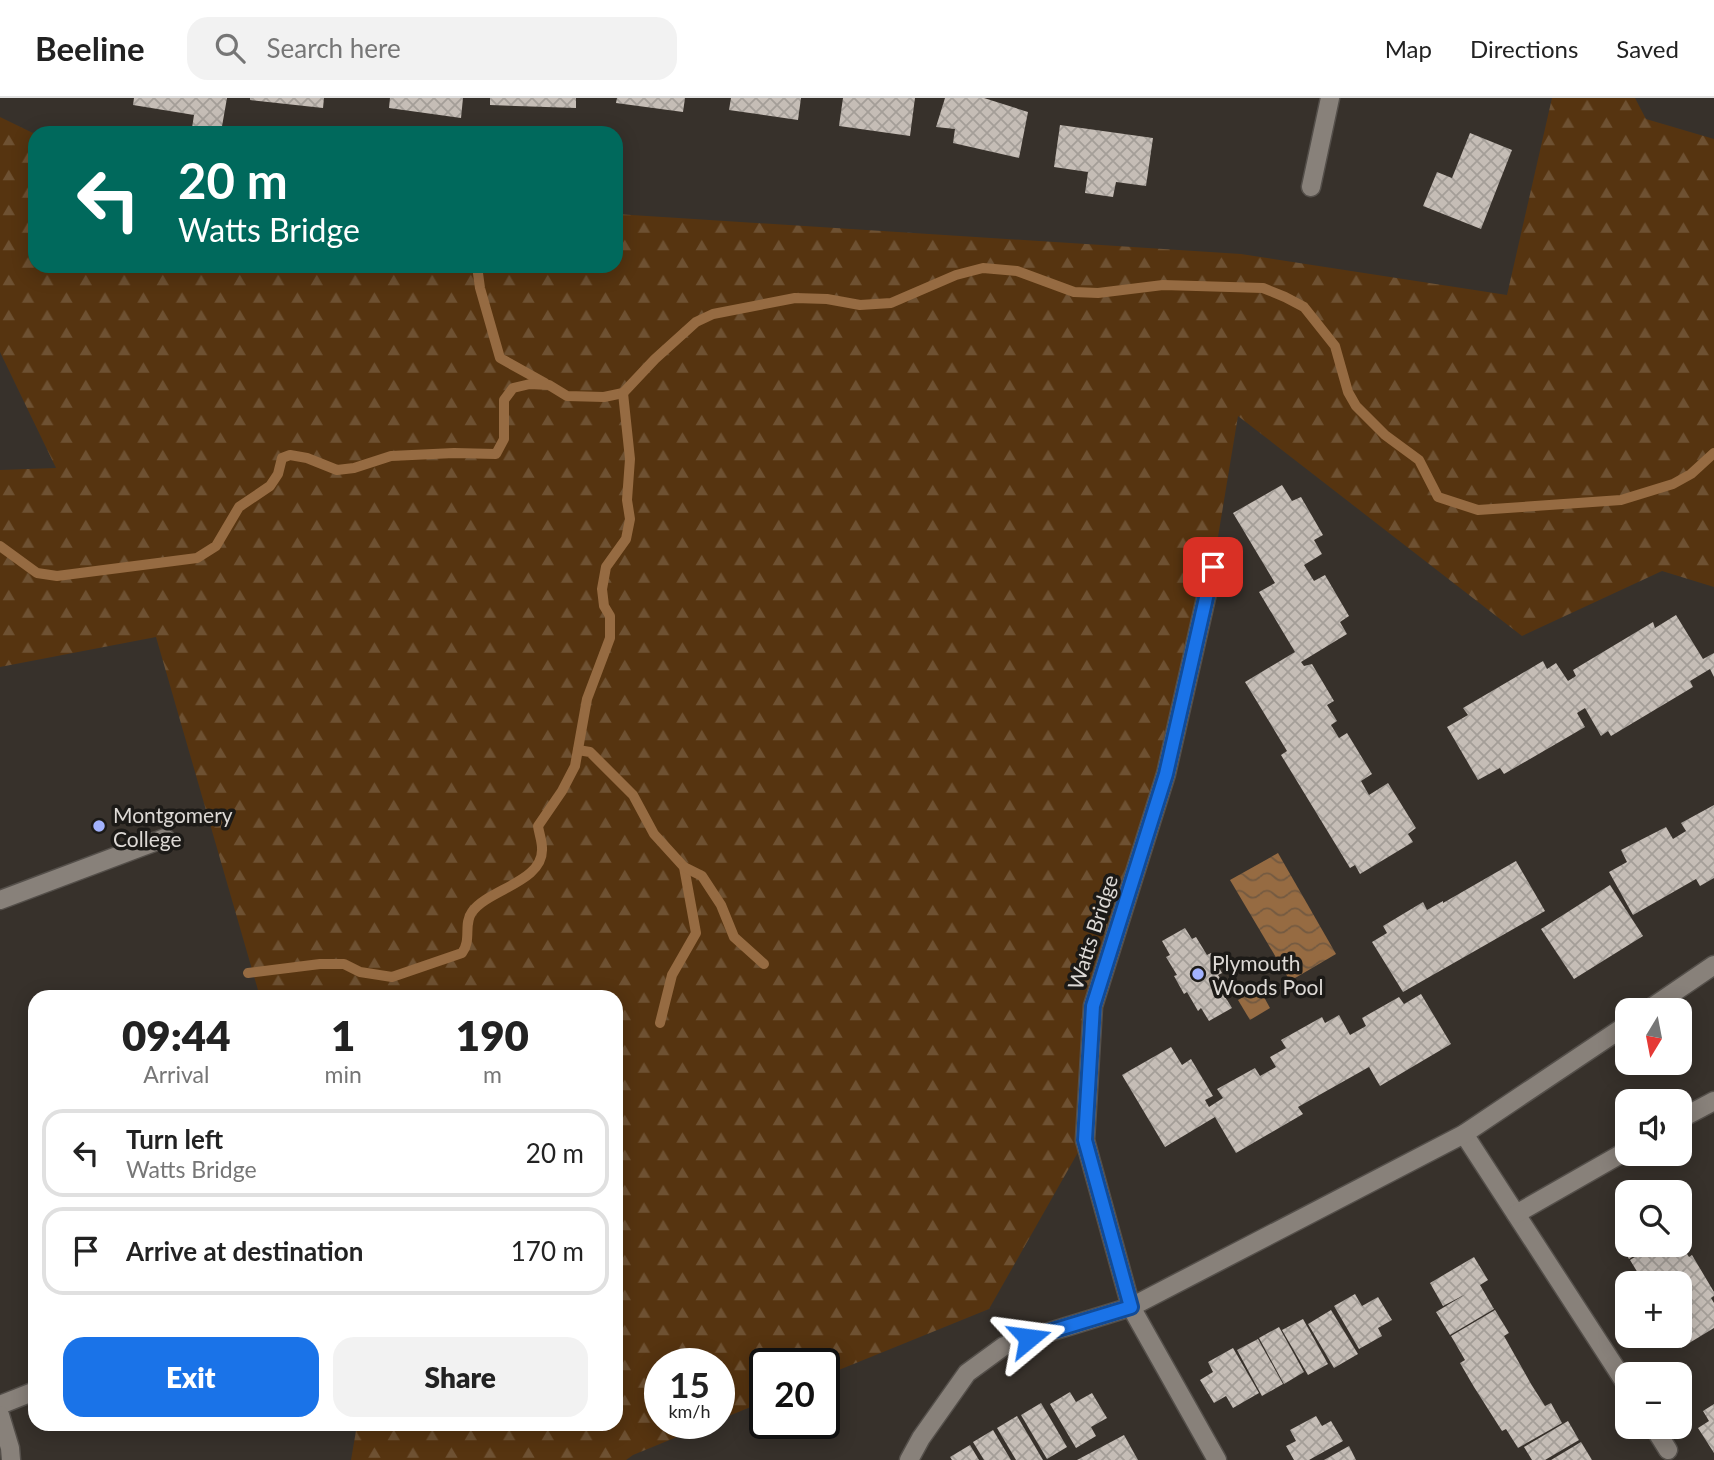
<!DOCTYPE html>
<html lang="en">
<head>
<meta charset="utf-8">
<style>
	body { margin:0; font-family:Lato,sans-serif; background:#f2f2f2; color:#222; height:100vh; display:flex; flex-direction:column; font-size:26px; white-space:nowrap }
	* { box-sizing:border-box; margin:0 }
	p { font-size:23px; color:#767676 }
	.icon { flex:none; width:38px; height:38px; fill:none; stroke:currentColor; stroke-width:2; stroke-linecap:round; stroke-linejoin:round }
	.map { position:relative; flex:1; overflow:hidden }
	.sheet { position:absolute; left:28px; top:892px; width:595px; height:441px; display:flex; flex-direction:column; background:#fff; border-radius:21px; box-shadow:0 4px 18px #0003 }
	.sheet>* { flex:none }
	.hud { position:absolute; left:28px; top:28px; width:595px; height:147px; border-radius:21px; box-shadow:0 4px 18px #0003; background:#00695c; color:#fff; overflow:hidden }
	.needle { width:46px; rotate:190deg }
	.buttons { position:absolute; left:1615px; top:900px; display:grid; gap:14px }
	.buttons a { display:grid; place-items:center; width:77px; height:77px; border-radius:14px; background:#fff; box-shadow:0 4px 18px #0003; font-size:35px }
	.speed { position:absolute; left:644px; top:1250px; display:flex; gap:14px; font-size:35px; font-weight:700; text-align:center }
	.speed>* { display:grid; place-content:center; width:91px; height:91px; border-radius:50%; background:#fff; box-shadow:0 4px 18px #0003; line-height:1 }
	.speed small { font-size:18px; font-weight:400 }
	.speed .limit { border:4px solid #111; border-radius:10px; background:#fff; color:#111 }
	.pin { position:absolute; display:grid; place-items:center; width:60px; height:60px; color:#fff; margin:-30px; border-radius:14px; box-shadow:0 4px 10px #0006 }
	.me { position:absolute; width:77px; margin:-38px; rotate:74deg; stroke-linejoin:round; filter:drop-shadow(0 0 5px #0008) }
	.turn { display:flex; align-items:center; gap:24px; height:147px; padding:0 35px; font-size:32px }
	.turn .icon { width:91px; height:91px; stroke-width:2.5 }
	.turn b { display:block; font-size:49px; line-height:60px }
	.eta { display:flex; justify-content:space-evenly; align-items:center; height:119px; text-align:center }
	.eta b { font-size:42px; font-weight:800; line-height:49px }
	.cta { display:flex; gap:14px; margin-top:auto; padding:14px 35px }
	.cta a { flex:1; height:80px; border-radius:21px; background:#1a73e8; color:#fff; font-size:28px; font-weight:800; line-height:80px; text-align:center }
	.cta a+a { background:#f2f2f2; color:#222 }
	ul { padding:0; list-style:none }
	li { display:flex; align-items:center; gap:21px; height:88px; margin:0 14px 10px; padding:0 21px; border:4px solid #e0e0e0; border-radius:21px }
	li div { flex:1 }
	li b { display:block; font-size:26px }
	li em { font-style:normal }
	header { display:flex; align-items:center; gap:42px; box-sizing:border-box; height:98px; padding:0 35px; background:#fff; border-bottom:2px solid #e0e0e0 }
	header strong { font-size:33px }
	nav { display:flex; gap:38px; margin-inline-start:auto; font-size:24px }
	.search { width:490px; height:63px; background:#f2f2f2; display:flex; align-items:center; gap:18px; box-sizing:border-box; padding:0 24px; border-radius:21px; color:#767676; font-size:26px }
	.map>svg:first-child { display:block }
	.forest { fill:url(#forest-firs) }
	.water { fill:url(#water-waves) }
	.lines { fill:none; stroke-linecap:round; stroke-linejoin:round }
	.stream { stroke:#966b42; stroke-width:10 }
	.building { fill:url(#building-cross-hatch) }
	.minor-casing { stroke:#544f4a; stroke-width:21 }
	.minor { stroke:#88817a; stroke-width:18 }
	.route-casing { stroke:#114b97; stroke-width:18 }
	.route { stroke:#1a73e8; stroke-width:12 }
	.poi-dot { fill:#a2b2fd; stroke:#1c1a17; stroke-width:2.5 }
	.labels { text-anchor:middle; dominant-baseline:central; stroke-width:7; stroke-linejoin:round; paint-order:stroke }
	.poi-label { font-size:21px; fill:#ddd9d5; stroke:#1c1a17; text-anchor:start }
	.street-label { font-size:21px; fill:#ddd9d5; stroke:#1c1a17 }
</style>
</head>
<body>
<header>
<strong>Beeline</strong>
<div class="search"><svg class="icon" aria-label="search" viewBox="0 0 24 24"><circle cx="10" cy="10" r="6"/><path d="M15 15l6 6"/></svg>Search here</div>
<nav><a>Map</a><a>Directions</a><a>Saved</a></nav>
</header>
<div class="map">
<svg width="1714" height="1362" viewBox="0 0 1714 1362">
	<defs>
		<pattern id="forest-firs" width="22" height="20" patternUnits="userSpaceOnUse" patternTransform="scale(1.75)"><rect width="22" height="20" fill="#563410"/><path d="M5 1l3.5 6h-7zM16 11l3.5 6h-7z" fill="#6e5132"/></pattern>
		<pattern id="water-waves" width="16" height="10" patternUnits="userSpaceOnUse" patternTransform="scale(1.75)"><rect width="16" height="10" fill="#966b42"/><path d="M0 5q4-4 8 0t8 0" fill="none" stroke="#745a41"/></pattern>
		<pattern id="building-cross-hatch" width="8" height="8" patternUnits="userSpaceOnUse" patternTransform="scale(1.75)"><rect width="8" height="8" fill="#c5bdb6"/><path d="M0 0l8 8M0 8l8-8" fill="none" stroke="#a49e98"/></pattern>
	</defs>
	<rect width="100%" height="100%" fill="#37312b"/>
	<polygon class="forest" points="1552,0 1635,0 1646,21 1714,41 1714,489 1662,473 1522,538 1238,318 1213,469 1166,676 1093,908 1085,1042 989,1211 824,1278 824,1265 765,1265 765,1303 719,1322 719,1265 660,1265 660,1325 711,1325 633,1357 626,1362 351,1362 357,1327 616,1326 616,900 260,899 156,539 0,569 0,372 56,370 0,254 0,19 35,36 35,168 616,168 616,116 1241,156 1507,197"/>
	<g class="water">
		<polygon points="1278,755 1336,856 1290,883 1230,782"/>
		<polygon points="1259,890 1270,910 1250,922 1238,902"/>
	</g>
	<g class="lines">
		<g class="stream">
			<polyline points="477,168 480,190 500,260 545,285"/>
			<polyline points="0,448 37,475 57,478 197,460 216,448 239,409 270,388 278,376 282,360 290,357 307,360 337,372 354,370 391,358 454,355 496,356 504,341 504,302 513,290 530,286 549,287 567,298 604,299 623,295 655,261 696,224 713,216 795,200 827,201 860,207 891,205 956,177 983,170 1017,173 1074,194 1098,195 1163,187 1263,190 1285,199 1304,209 1335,248 1348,294 1356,308 1385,337 1419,362 1438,399 1478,412 1621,402 1673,386 1691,376 1714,355"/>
			<polyline points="578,652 590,654 633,697 654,736 684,769 696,835 672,877 660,925"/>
			<polyline points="684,769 702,778 721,807 734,839 764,866"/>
			<path d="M248,875L320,866H344L360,874L392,879L462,855C472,842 463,826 472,814C488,791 544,784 542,750C542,743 539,735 538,728L562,693L575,668L587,601L610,540V518L604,508L602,491L606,469L626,441L630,421L627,402L630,361L623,295"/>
		</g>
	</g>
	<g class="building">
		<polygon points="134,0 227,0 221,34 192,30 194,17 133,7"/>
		<polygon points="250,0 324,0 323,10 250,2"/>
		<polygon points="390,0 463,0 461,20 389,10"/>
		<polygon points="490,0 576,0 576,10 490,7"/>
		<polygon points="617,0 685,0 683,14 616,5"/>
		<polygon points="731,0 801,0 798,22 729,12"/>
		<polygon points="843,0 915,0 910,38 839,28"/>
		<polygon points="945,0 984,0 1028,14 1019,60 953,45 955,31 936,29"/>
		<polygon points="1060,27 1153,40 1146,88 1116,84 1113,99 1085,95 1088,74 1054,69"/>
		<polygon points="1470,35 1512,52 1481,131 1423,108 1437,74 1452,80"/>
		<polygon points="1282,387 1292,403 1301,399 1323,437 1314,442 1322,456 1304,467 1314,483 1325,477 1349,518 1340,524 1347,536 1301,564 1304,568 1312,566 1334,603 1327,607 1337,623 1331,627 1339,640 1347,635 1372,676 1361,683 1369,697 1388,685 1416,730 1408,736 1413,744 1360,776 1355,767 1350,770 1281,657 1287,653 1245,584 1295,554 1259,494 1275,485 1233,415"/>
		<polygon points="1676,517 1703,561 1714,555 1714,579 1710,571 1690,583 1693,589 1611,638 1608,633 1601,638 1585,610 1577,615 1585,629 1504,676 1500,670 1478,682 1447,629 1468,617 1463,610 1543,563 1547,571 1556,565 1568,583 1576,578 1573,572 1653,524 1655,530"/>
		<polygon points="1714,707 1714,780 1700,788 1696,781 1633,817 1609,774 1627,764 1621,752 1666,729 1673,741 1686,733 1681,725"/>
		<polygon points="1516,763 1545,813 1403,894 1372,844 1387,835 1383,828 1423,804 1427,812 1443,803 1443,805"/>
		<polygon points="1610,787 1643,838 1574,881 1541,831"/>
		<polygon points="1185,830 1192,841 1196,839 1207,857 1211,855 1222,875 1218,877 1228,894 1224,897 1232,910 1209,923 1201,910 1198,913 1187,894 1184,896 1174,878 1177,877 1166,859 1170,857 1162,843"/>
		<polygon points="1421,896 1451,946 1380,988 1369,969 1298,1009 1303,1016 1236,1055 1215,1019 1165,1049 1122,977 1171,949 1182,967 1191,961 1213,998 1205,1002 1209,1009 1223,1000 1217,991 1255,970 1260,978 1276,969 1270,959 1286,950 1281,942 1322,919 1325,925 1339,917 1350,937 1366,928 1362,920 1399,899 1404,906"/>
		<polygon points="1628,1130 1628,1146 1653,1146 1629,1161 1615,1138"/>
		<polygon points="1656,1146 1681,1146 1689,1159 1692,1157 1714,1194 1714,1198 1711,1200 1714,1205 1714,1230 1681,1250 1673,1237 1680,1237 1680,1185 1644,1185 1630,1162"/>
		<polygon points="1474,1159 1488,1182 1480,1187 1494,1211 1450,1237 1436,1214 1466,1196 1443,1208 1430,1185"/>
		<polygon points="1355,1196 1362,1208 1378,1199 1392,1222 1378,1230 1382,1238 1359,1251 1334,1208"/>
		<polygon points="1331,1212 1358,1256 1334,1270 1308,1226"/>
		<polygon points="1495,1212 1509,1235 1504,1238 1531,1286 1545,1308 1551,1305 1562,1325 1518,1350 1506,1331 1502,1333 1474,1289 1460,1265 1465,1262 1451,1238"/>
		<polygon points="1303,1221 1328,1266 1308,1277 1282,1232"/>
		<polygon points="1279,1229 1304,1274 1284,1286 1259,1240"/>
		<polygon points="1258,1241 1283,1286 1262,1298 1237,1252"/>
		<polygon points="1233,1250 1259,1295 1233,1310 1226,1298 1214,1305 1200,1282 1213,1274 1208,1264"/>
		<polygon points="1070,1294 1076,1304 1092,1295 1107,1320 1091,1329 1096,1338 1076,1350 1050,1306"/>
		<polygon points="1041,1305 1067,1349 1047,1361 1021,1317"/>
		<polygon points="1714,1306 1714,1355 1698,1330 1709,1323 1703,1313"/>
		<polygon points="1017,1318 1043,1362 1016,1362 997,1330"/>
		<polygon points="1316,1318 1322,1328 1331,1323 1343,1343 1309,1362 1294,1362 1286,1348 1296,1343 1290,1332"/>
		<polygon points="1568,1323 1579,1342 1545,1362 1532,1362 1524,1349"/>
		<polygon points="993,1332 1011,1362 984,1362 973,1344"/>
		<polygon points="1124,1337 1138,1362 1077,1362"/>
		<polygon points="1581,1344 1592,1362 1551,1362"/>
		<polygon points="970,1347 979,1362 952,1362 950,1359"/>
		<polygon points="1349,1348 1356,1362 1324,1362"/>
	</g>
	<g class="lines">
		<g class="minor-casing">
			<g id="minor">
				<polyline points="1311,89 1330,0"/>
				<polyline points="1213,469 1166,676 1093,908 1085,1042 1131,1209 1217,1362"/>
				<polyline points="0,802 165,740"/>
				<polyline points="1648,912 1714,867"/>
				<polyline points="1680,1021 1714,1003"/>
				<polyline points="1464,1036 1628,1289"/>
				<polyline points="1516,1116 1628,1052"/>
				<polyline points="0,1307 35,1293"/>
				<polyline points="0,1317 10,1350 11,1362"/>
				<polyline points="1653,1328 1668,1352"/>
				<polyline points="909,1362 921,1340 967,1275 1004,1248 1131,1209 1464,1036 1628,926"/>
			</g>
		</g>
		<use href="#minor" class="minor"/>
	</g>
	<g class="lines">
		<g class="route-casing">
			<polyline id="route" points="1029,1240 1131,1209 1085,1042 1093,908 1166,676 1213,469"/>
		</g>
		<use href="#route" class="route"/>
	</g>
	<g class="poi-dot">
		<circle cx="99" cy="728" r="7"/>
		<circle cx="1198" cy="876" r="7"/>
	</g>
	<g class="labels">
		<g class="poi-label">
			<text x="113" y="716">Montgomery<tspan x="113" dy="24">College</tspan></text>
			<text x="1212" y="864">Plymouth<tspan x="1212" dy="24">Woods Pool</tspan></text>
		</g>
		<g class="street-label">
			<text transform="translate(1092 834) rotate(-72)">Watts Bridge</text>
		</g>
	</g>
</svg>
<div class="buttons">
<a><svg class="needle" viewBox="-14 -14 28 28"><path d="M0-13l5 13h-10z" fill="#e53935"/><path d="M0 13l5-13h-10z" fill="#767676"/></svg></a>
<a><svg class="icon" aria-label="sound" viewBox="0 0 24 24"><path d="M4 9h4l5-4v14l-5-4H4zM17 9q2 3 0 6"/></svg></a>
<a><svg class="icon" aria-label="search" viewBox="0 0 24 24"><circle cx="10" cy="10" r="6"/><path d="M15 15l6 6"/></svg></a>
<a>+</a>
<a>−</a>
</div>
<div class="speed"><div>15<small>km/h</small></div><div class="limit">20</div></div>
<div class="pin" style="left:1213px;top:469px;background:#d93025"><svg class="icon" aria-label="arrive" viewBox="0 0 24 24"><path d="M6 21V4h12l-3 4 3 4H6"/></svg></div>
<svg class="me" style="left:1029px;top:1240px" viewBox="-20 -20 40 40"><path d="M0-17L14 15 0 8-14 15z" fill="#1a73e8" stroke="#fff" stroke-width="4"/></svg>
<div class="hud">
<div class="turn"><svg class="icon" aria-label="left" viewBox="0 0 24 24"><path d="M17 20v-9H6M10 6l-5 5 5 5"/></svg><div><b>20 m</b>Watts Bridge</div></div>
</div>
<section class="sheet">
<div class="eta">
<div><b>09:44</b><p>Arrival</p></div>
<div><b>1</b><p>min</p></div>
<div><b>190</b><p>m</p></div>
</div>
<ul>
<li><svg class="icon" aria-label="left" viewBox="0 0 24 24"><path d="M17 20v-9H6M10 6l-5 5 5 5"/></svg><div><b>Turn left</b><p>Watts Bridge</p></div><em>20 m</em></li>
<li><svg class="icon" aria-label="arrive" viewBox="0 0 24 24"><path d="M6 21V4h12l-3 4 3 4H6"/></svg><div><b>Arrive at destination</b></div><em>170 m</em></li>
</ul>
<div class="cta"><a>Exit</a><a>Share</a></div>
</section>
</div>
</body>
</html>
